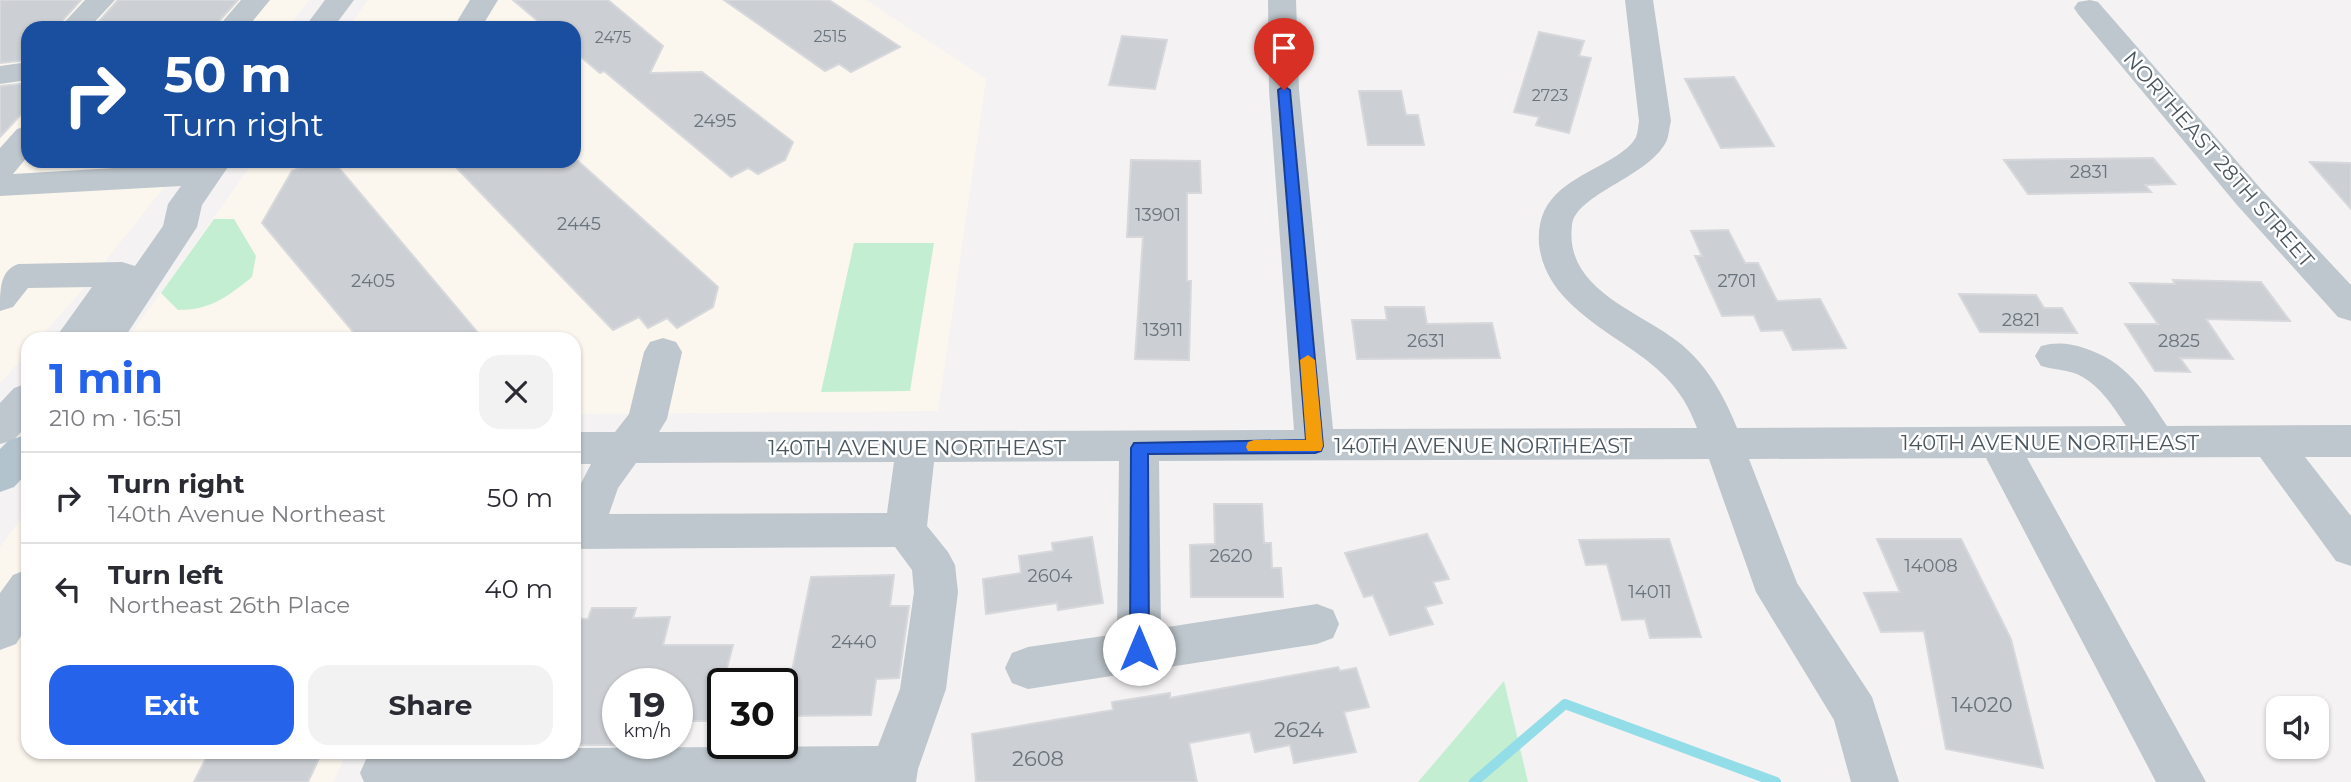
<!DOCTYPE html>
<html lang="en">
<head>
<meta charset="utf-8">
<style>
	body { margin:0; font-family:Montserrat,sans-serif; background:#f2f2f3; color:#2b2b33; height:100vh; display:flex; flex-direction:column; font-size:26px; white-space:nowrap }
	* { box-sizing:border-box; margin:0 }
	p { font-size:23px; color:#7c7c81 }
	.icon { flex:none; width:38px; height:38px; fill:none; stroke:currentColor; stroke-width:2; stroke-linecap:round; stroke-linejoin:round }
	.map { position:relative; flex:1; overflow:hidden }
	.details { position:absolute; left:21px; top:332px; width:560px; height:427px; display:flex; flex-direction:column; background:#fff; border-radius:21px; box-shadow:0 2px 5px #0004 }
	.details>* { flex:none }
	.hud { position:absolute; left:21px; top:21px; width:560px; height:147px; border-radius:21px; box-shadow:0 2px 5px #0004; background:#1a4fa0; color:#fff; overflow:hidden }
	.tools { position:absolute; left:2266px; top:696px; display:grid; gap:14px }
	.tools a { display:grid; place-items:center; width:63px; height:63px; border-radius:14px; background:#fff; box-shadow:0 2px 5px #0004; font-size:35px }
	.speed { position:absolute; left:602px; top:668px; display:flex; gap:14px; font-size:35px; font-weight:700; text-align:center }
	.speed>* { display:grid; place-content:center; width:91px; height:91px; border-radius:50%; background:#fff; box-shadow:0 2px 5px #0004; line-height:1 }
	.speed small { font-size:18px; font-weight:400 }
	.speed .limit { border:4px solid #111; border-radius:10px; background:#fff; color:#111 }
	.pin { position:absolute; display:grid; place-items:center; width:60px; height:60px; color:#fff; margin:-72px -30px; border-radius:50% 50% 50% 0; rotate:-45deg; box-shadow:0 0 7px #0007 }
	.pin .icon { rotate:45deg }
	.me { position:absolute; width:77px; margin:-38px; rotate:0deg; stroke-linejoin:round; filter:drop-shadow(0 0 5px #0008) }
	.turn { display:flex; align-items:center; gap:24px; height:147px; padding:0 28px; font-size:32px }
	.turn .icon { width:91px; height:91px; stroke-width:2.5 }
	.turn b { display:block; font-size:49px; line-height:60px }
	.round { display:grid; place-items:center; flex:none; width:74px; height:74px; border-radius:21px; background:#f2f2f3 }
	.overview { display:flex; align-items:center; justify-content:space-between; height:119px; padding:0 28px }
	h1 { font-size:42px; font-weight:700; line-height:52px; color:#2563eb }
	.primary-button { display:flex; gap:14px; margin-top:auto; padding:14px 28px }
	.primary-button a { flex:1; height:80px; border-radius:21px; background:#2563eb; color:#fff; font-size:28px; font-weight:700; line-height:80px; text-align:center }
	.primary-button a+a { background:#f2f2f3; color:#2b2b33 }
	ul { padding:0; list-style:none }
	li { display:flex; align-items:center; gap:21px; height:91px; padding:0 28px; border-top:2px solid #e1e1e2 }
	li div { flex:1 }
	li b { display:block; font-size:26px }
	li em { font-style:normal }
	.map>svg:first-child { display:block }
	.commercial { fill:#fcf7ee }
	.green { fill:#c4eed1 }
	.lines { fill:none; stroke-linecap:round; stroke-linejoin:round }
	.stream { stroke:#93dde8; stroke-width:10 }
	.building { fill:#cccfd4; stroke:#d6d8dc; stroke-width:2 }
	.minor { fill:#bec7cd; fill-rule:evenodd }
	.major { fill:#b3c3ce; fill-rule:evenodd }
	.route { fill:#2563eb; stroke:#184099; stroke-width:2 }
	.slow { fill:#f59e0b }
	.labels { text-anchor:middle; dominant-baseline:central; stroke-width:5; stroke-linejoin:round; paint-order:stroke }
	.far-number-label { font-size:16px; fill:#6a747c }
	.number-label { font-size:18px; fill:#6a747c }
	.street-label { font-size:21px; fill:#4a565e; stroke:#fff }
	.near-number-label { font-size:21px; fill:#6a747c }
</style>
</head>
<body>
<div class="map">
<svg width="2351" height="782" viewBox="0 0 2351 782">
	<rect width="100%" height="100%" fill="#f4f2f2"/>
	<g class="commercial">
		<polygon points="0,0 309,0 287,28 28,28 28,161 185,161 83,289 39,339 28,340 28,352 0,383"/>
		<polygon points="368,0 866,0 986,79 938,411 574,414 574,340 127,340 254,161 574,161 574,28 348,28"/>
		<polygon points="28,513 28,752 347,753 333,782 0,782 0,547 24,515"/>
	</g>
	<g class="green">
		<path d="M214,219H234L256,256L252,277C227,297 211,310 178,310L161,293Z"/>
		<polygon points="854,243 934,243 910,391 821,392"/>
		<polygon points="1504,681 1528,782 1418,782"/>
	</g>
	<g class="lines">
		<polyline class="stream" points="1474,782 1565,704 1776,782"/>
	</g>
	<g class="building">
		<polygon points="0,0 81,0 56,28 28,28 28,60 0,63"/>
		<polygon points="118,0 238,0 213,28 93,28"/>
		<polygon points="513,0 608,0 663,46 650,73 702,72 793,142 785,160 758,174 748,168 731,177 604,71 600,73 574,51 574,28 546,28"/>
		<polygon points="724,0 829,0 900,47 851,72 839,64 825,71"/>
		<polygon points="1539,32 1584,41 1579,56 1591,58 1569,133 1536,125 1539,117 1514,112"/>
		<polygon points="1122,36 1167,40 1155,89 1109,85"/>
		<polygon points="1734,77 1774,146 1721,148 1685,79"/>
		<polygon points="28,83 28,107 0,137 0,86"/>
		<polygon points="1359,91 1401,91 1406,115 1418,115 1424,145 1368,145"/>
		<polygon points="2153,158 2175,184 2145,185 2151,192 2028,194 2004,160"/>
		<polygon points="1131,160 1200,161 1201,193 1187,193 1187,281 1191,281 1189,360 1135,359 1143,237 1127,237"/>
		<polygon points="317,161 333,161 484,340 360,340 262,223 292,171"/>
		<polygon points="450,161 578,161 718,287 713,307 677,328 667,318 648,328 639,317 613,330"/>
		<polygon points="2310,162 2351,163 2351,209"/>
		<polygon points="1728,230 1745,263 1758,263 1777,301 1820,299 1846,348 1793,350 1783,330 1761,331 1754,315 1722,316 1695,256 1702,256 1691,231"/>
		<polygon points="2173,280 2261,282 2290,321 2206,319 2233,359 2180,358 2190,372 2155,371 2125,324 2158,324 2130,283 2175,284"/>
		<polygon points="1959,294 2036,295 2044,308 2062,308 2077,333 1980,332"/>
		<polygon points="1385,307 1424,307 1427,324 1492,323 1500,358 1357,359 1352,320 1387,320"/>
		<polygon points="1214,504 1262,504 1264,543 1271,543 1272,568 1281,568 1283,597 1191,597 1190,545 1215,544"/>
		<polygon points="1427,534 1449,579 1433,582 1442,603 1425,607 1433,624 1390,635 1373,595 1364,597 1345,553"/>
		<polygon points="1092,537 1103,603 1058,610 1057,603 986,614 983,579 1021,573 1019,556 1053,551 1052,543"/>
		<polygon points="1669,539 1701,637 1650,638 1645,619 1622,620 1607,564 1586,565 1579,540"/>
		<polygon points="1877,539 1961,539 2011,639 2043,768 1946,749 1924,631 1881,632 1864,593 1900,592"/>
		<polygon points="894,575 890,606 909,606 899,678 876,679 871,715 783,716 811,577"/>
		<polygon points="592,608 636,608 633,618 670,617 663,645 733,645 713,721 677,721 677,684 618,684 618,745 574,745 574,619 588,619"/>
		<polygon points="1338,667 1340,671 1356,668 1369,707 1344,712 1356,752 1294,763 1290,745 1255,752 1250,732 1189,743 1197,782 976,782 972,734 1113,710 1112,702 1170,693 1170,698"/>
		<polygon points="209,752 322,752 308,782 194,782"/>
	</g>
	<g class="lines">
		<g class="minor">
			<polygon points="85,0 115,0 89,28 59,28"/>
			<polygon points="241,0 270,0 247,28 217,28"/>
			<polygon points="325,0 354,0 333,28 304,28"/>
			<polygon points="470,0 498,0 481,28 453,28"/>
			<path d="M1268,0H1296L1299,90L1333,429L1697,428C1672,357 1614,348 1567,300C1552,285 1541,265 1539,244C1536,195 1571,182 1608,161C1618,155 1631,147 1636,137C1638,132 1638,126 1639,121L1625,0H1653L1671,121C1669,128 1669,136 1666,142C1648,177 1576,194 1572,225C1564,289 1637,310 1677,341C1705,362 1724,395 1737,428L2126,426C2113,406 2098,382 2074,373C2064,370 2052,369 2041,366L2035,356L2041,346C2056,342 2069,343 2084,348C2126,361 2144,391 2167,426L2351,425V457H2305L2351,516V566L2336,561L2260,457L2027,458L2206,782H2156L1986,458L1749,459L1797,583L1872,697L1899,782H1851L1834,720L1756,592L1709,459L1159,461L1161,628L1317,604L1333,610L1339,624L1333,638L1317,644L1028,689L1012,683L1005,668L1012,653L1028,647L1117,634L1119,461L934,462L927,526L948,552L955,565L958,592L946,689L918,769L916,782H364L360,773L367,757L377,752H574V748L878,746L900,689L914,592L912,570L895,547L574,549V497L591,464H574V432H615L629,414L644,352L650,342L663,338L676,342L682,352L667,419L659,432L1294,430L1269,90ZM894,462L887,513L609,514L618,488L636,463Z"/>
			<polygon points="2090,0 2098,2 2261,189 2351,285 2351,321 2338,317 2237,205 2078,14 2074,8 2078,2"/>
			<polygon points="28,62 28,80 0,84 0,66"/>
			<path d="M28,126V156L13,174L232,161L202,205L197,227L123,340H54L92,287L28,288L13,307L0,311C0,288 0,271 18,264L122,262L135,266L163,226L168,204L181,186L0,196V148L17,129Z"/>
			<polygon points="28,383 28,424 14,440 0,444 0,403 14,388"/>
			<polygon points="28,569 28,625 16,644 0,650 0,593 13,575"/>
		</g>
		<polygon class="major" points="22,436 28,438 28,472 14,487 0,492 0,449 8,441"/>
	</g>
	<polygon class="route" points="1284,86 1290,90 1323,446 1321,451 1315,453 1148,454 1149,649 1146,655 1139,658 1133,655 1130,649 1131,448 1134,443 1306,440 1278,90"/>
	<polygon class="slow" points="1308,355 1315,360 1323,446 1321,451 1248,451 1246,447 1248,442 1254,440 1306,440 1300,360"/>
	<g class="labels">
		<g class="far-number-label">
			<text x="830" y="36">2515</text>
			<text x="613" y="37">2475</text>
			<text x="1550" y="95">2723</text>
		</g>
		<g class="number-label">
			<text x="715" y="121">2495</text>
			<text x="2089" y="172">2831</text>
			<text x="1158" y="215">13901</text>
			<text x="579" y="224">2445</text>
			<text x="373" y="281">2405</text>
			<text x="1737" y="281">2701</text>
			<text x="2021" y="320">2821</text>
			<text x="1163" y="330">13911</text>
			<text x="1426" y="341">2631</text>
			<text x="2179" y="341">2825</text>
			<text x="1231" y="556">2620</text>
			<text x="1931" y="566">14008</text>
			<text x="1050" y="576">2604</text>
			<text x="1650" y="592">14011</text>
			<text x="854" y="642">2440</text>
		</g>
		<g class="street-label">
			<text transform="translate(2219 159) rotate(49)">NORTHEAST 28TH STREET</text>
			<text x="2050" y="442">140TH AVENUE NORTHEAST</text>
			<text x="1483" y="445">140TH AVENUE NORTHEAST</text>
			<text x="917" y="447">140TH AVENUE NORTHEAST</text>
		</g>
		<g class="near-number-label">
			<text x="1982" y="704">14020</text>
			<text x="1299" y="729">2624</text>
			<text x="1038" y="758">2608</text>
		</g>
	</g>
</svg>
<div class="tools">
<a><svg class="icon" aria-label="sound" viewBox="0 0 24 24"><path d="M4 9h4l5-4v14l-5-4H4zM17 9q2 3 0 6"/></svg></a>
</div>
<div class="speed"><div>19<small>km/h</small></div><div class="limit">30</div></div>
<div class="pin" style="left:1284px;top:90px;background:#d93025"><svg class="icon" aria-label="arrive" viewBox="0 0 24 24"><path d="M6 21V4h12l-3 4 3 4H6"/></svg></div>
<svg class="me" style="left:1139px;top:649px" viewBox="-20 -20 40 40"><circle r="19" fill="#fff"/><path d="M0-13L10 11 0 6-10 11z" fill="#2563eb"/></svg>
<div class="hud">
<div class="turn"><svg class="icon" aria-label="right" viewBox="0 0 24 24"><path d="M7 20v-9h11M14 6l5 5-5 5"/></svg><div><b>50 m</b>Turn right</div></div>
</div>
<section class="details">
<div class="overview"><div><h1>1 min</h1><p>210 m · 16:51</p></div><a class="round"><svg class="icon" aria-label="close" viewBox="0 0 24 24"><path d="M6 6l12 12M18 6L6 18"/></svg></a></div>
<ul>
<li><svg class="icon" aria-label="right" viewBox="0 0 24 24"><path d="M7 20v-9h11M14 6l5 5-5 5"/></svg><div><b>Turn right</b><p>140th Avenue Northeast</p></div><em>50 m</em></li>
<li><svg class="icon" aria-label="left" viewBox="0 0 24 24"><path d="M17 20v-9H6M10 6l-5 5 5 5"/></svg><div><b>Turn left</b><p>Northeast 26th Place</p></div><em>40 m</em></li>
</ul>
<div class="primary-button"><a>Exit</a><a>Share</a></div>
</section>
</div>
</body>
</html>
